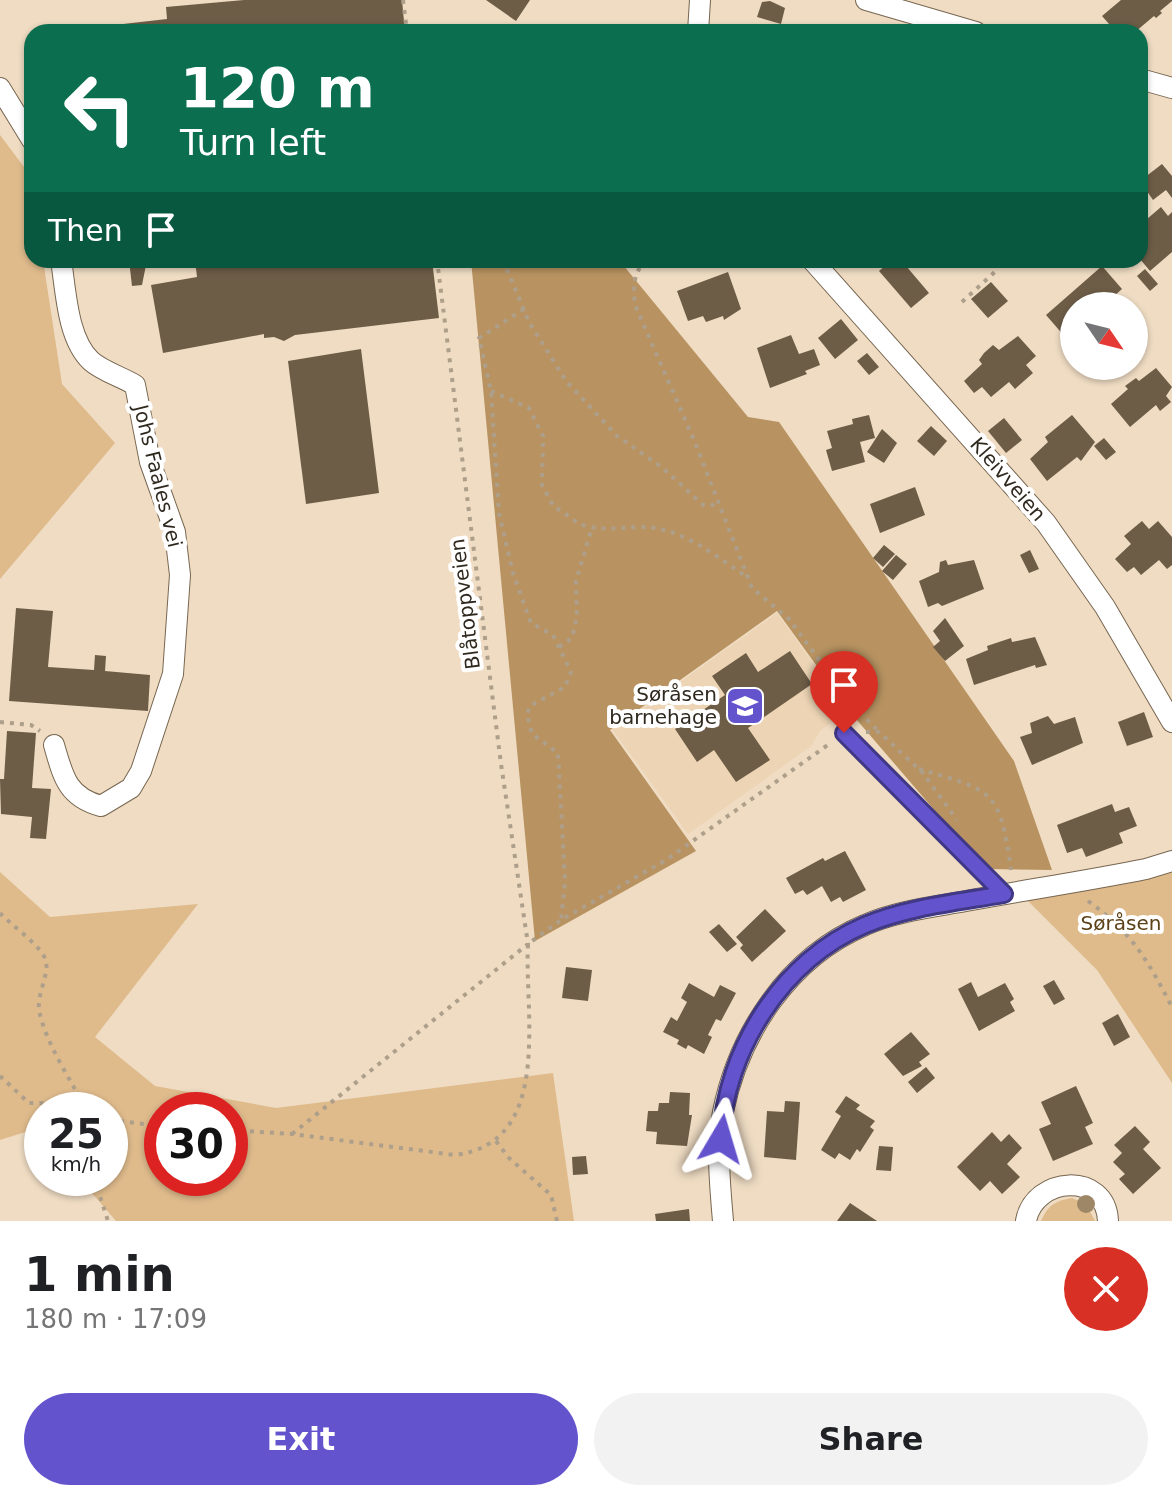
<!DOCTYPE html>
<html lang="en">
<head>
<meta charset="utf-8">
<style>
	body { margin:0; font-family:"DejaVu Sans",sans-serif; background:#f2f2f2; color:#202124; height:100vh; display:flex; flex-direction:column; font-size:30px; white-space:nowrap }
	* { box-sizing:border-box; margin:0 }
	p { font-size:26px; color:#757577 }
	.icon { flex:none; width:44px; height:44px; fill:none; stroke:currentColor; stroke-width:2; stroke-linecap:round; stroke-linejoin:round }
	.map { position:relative; height:1221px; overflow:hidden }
	.details { display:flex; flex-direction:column; background:#fff; flex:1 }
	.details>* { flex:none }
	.top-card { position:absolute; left:24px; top:24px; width:1124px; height:244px; border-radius:24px; box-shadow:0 2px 6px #0004; background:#0b6e4f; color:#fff; overflow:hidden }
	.needle { width:52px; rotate:125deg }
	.tools { position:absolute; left:1060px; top:292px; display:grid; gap:16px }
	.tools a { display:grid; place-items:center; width:88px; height:88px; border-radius:50%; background:#fff; box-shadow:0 2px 6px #0004; font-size:40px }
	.speed { position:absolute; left:24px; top:1092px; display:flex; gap:16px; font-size:40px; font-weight:700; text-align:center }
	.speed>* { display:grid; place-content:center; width:104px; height:104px; border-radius:50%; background:#fff; box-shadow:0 2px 6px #0004; line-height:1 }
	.speed small { font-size:20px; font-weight:400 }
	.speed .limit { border:12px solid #d22; background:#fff; color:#111 }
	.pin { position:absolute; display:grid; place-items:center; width:68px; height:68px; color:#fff; margin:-82px -34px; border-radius:50% 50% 50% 0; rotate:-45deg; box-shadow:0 0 8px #0007 }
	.pin .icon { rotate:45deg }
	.me { position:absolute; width:88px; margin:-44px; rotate:7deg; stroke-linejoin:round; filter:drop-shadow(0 0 6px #0008) }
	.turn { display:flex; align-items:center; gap:28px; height:168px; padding:0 24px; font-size:36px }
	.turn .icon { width:104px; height:104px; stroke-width:2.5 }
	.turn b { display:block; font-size:56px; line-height:68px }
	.then { display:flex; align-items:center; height:76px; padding:0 24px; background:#0003; gap:16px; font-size:30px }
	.round { display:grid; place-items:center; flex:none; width:84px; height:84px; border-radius:42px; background:#f2f2f2 }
	.head { display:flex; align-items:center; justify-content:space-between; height:136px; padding:0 24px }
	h1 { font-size:48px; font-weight:700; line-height:60px }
	.button { display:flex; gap:16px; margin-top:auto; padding:16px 24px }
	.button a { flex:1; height:92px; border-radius:48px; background:#6354cd; color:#fff; font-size:32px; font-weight:700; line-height:92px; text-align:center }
	.button a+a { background:#f2f2f2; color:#202124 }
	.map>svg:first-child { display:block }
	.built { fill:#ecd4b4 }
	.green { fill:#dfbb8c; fill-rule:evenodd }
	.forest { fill:#b89361 }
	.building { fill:#6d5d47 }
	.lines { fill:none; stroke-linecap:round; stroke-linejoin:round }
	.service-casing { stroke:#776650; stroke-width:12 }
	.minor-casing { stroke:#776650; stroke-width:22 }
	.path { stroke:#ae9f8b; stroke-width:4; stroke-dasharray:4 6; stroke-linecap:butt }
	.service { stroke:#fff; stroke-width:10 }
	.minor { stroke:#fff; stroke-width:20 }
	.tree { fill:#9e8766 }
	.route-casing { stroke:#403785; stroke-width:20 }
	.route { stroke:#6354cd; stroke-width:14 }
	.labels { text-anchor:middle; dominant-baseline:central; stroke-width:8; stroke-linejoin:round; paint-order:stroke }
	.street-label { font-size:20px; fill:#2f281e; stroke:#fff }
	.poi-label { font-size:20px; fill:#2f281e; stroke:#fff; text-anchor:end }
	.park-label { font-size:20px; fill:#5c4119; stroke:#fff }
</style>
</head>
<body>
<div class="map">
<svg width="1172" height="1221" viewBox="0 0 1172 1221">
	<rect width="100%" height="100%" fill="#efdcc3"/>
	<polygon class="built" points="777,613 847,711 820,731 811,746 688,834 613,730"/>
	<g class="green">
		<polygon points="0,135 30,175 32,260 43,260 62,384 115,443 0,579"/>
		<polygon points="1172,859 1172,1083 1097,970 1020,893"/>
		<path d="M0,872L50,917L198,904L95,1037L155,1086L276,1108L553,1073L574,1221H116L79,1178H110V1110H42V1136L35,1129L0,1140ZM162,1110H230V1178H162Z"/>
		<path d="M1072,1198L1086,1204L1095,1221H1041C1048,1205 1055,1201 1072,1198Z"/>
	</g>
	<polygon class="forest" points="471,260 619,260 748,417 779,422 1014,761 1052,870 985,869 850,712 777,611 610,730 696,851 535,941"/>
	<g class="building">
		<polygon points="244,0 402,0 405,32 88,32 88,28 167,19 166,7"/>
		<polygon points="486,0 530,0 516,21"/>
		<polygon points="1121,0 1172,0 1172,1 1160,11 1162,13 1156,18 1154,16 1135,32 1116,32 1102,16"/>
		<polygon points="770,1 785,8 781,24 757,17 762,2"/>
		<polygon points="1162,164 1172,176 1172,198 1166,190 1153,200 1140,181"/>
		<polygon points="1161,207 1168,216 1172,212 1172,252 1150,271 1140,259 1140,240 1146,234 1140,225"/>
		<polygon points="129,260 147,260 142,285 132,286"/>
		<polygon points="195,260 432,260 439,318 295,335 284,341 274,337 264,338 264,334 163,353 151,285 197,277"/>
		<polygon points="892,260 901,260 929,293 911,308 879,271"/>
		<polygon points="1102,266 1122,289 1103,306 1074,306 1074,331 1066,338 1046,315"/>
		<polygon points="1145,269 1158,284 1150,291 1137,276"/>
		<polygon points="728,272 741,309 724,320 723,316 706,322 703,316 688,321 677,291"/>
		<polygon points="991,282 1008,301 988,318 971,299"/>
		<polygon points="841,319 858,340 835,359 818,338"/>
		<polygon points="791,335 799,354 814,349 820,365 805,371 807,374 770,388 757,348"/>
		<polygon points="1018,336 1036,356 1026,365 1033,373 1015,389 1009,382 991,397 982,387 974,393 964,381 982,364 979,360 984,353 993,345 999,350"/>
		<polygon points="361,349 379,493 306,504 288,361"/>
		<polygon points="867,353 879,367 869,375 857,361"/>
		<polygon points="1156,368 1172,387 1166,396 1171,402 1160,411 1156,405 1130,427 1111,404 1128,389 1125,386 1136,378 1139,381"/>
		<polygon points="869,415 875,438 860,442 865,462 832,471 826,450 832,448 827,431 853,424 852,419"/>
		<polygon points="1072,415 1095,442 1081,461 1077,457 1047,481 1030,459 1048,442 1045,437"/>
		<polygon points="1004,418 1022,440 1006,453 988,431"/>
		<polygon points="931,426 947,441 934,456 917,441"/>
		<polygon points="882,429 897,443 884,463 867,452"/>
		<polygon points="1104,438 1116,452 1106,460 1094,446"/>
		<polygon points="915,487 925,515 880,533 870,504"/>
		<polygon points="1142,521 1149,529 1158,521 1172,537 1172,565 1167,569 1159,560 1141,575 1134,567 1127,572 1115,559 1131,544 1124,536"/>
		<polygon points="884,545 895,554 883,567 873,558"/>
		<polygon points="1030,550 1039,569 1029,573 1020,555"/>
		<polygon points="896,555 907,564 893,580 882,571"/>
		<polygon points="946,560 948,565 974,560 984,589 942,606 938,603 928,607 919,581 939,572 940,562"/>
		<polygon points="16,608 53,611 48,667 94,670 95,655 106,656 105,671 150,675 148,711 9,701"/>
		<polygon points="945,618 964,646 945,661 933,647 940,641 933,631"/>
		<polygon points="1035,637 1047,665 1036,668 1035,665 974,685 966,659 988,650 987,646 1011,638 1012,642"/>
		<polygon points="790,651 812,684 748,728 770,760 736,782 714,750 697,762 675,729 725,695 712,676 746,653 758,672"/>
		<polygon points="1144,712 1153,737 1127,746 1118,722"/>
		<polygon points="1048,716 1054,724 1075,717 1083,743 1032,765 1020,737 1032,733 1030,723"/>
		<polygon points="7,731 36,733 32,788 51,789 46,839 30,838 32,817 1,814 0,779 4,779"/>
		<polygon points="1112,804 1115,812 1129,807 1137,826 1119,833 1123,843 1086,857 1082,848 1067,853 1057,825"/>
		<polygon points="845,851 866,890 843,902 840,897 831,902 822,886 807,895 803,890 795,894 786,878 823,858 825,861"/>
		<polygon points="765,909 786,931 752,962 740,948 743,945 736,937"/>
		<polygon points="719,924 737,944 727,952 709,932"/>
		<polygon points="566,967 592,970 588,1001 562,998"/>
		<polygon points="1054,980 1065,999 1054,1005 1043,986"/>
		<polygon points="971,982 978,997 1005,983 1014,999 1010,1002 1015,1011 979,1031 958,989"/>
		<polygon points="689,983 714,997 720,985 736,993 721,1021 716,1019 708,1035 712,1037 704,1054 688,1045 686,1049 677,1044 679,1040 663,1032 671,1017 677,1021 687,1002 681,998"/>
		<polygon points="1118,1014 1130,1037 1114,1046 1102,1023"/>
		<polygon points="911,1032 930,1054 919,1062 922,1066 903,1076 884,1054"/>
		<polygon points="926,1067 935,1078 917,1093 908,1082"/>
		<polygon points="1076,1086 1093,1123 1085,1127 1093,1144 1053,1161 1039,1129 1051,1124 1041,1102"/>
		<polygon points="670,1092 690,1093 689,1115 692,1115 687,1146 656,1144 657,1132 646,1131 648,1111 658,1111 659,1103 669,1103"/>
		<polygon points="846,1096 860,1105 856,1109 875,1121 870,1127 874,1130 860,1152 857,1149 850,1160 839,1153 835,1159 821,1150 841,1116 835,1112"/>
		<polygon points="785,1101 800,1102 796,1160 764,1157 767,1111 784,1112"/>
		<polygon points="1135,1126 1150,1142 1143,1149 1161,1168 1133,1194 1119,1179 1125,1174 1113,1162 1122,1153 1114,1145"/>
		<polygon points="992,1132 1001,1142 1009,1134 1022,1148 1007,1164 1020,1177 1002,1194 990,1181 980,1191 957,1167"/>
		<polygon points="879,1146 893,1147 891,1171 876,1170"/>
		<polygon points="586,1156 588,1174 573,1175 572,1157"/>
		<polygon points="850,1203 877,1221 837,1221"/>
		<polygon points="689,1209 690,1221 656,1221 655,1214"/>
	</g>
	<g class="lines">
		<g class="service-casing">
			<polyline id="service" points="844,733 1004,894"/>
		</g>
		<g class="minor-casing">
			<g id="minor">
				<polyline points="866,0 976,32"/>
				<polyline points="698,32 700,0"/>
				<polyline points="1140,79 1172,88"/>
				<polyline points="0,88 32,140"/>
				<polyline points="812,260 1046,523 1105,607 1172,722"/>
				<path d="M54,745C63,776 67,797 101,806L131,788L141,771L173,674L180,575L175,532L150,462L135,385C122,377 102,371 91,361C67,338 66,291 61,260"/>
				<path d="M723,1221C720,1186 716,1146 723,1112C739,1033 789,957 865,925C896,911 933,907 966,901C1026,890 1086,881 1146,869L1172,861"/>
				<path d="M1026,1221C1034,1176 1106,1171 1108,1221"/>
			</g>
		</g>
		<g class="path">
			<polyline points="403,0 407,32"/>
			<polyline points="503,260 529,322 566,381 617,436 664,469 703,505 719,505"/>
			<path d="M646,260C633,273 633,287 635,305L694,440L752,588L789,619L851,703L879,732"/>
			<polyline points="962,302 997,270"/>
			<polyline points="524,309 479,338 491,391 499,513 513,573 531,623 553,635 571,672 565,687 530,706 527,714 532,734 558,753 565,881 561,920"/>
			<path d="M491,391L529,408L543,436L542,485L554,507C566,512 574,523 586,526C606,531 622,527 642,527C680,527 713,554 744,575"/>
			<polyline points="559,647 572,638 577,617 576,581 592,527"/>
			<polyline points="0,722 31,725 40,731"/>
			<polyline points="866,732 879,732 922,772 957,820"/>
			<path d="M919,769C994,791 1000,790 1011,870"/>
			<path d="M1088,901C1132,933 1147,959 1172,1007"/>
			<path d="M0,913C12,926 42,946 46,961C49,975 37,994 39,1010C45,1042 71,1081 87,1110"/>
			<polyline points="0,1076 29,1103 56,1103 74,1110"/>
			<polyline points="110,1120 162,1126"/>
			<path d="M230,1130L292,1134L455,1155C554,1143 524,1013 528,944L561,920L666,860L832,742"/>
			<polyline points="292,1134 528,944 501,764 437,260"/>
			<polyline points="496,1141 509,1158 551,1195 557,1221"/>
			<polyline points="94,1178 108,1221"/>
		</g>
		<use href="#service" class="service"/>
		<use href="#minor" class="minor"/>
	</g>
	<circle class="tree" cx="1086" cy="1204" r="9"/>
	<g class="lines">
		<g class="route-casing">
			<path id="route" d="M721,1139C725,1051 782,960 865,925C908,907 959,902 1004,894L844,733"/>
		</g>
		<use href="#route" class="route"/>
	</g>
	<defs>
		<g id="school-square" transform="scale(2)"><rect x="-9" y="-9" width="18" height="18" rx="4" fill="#6354cd" stroke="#fff"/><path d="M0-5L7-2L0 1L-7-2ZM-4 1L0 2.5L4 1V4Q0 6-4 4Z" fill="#fff"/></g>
	</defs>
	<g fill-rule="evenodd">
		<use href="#school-square" x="745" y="706"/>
	</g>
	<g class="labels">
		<g class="street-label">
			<text transform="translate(158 476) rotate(76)">Johs Faales vei</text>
			<text transform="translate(1008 479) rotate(49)">Kleivveien</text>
			<text transform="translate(465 604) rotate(-97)">Blåtoppveien</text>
		</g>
		<g class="poi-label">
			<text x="717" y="694">Søråsen<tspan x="717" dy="23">barnehage</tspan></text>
		</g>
		<g class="park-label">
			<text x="1121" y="923">Søråsen</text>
		</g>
	</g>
</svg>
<div class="tools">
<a><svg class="needle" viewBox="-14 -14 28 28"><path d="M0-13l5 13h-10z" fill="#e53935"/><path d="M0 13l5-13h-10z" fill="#757577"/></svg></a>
</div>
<div class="speed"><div>25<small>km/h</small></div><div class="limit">30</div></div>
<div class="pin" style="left:844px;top:733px;background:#d93025"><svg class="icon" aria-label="arrive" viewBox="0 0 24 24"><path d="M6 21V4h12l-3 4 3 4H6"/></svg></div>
<svg class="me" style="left:721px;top:1139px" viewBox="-20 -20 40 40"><path d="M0-17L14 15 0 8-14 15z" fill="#6354cd" stroke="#fff" stroke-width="4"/></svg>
<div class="top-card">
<div class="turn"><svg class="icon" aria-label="left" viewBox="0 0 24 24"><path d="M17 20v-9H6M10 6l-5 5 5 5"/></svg><div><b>120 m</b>Turn left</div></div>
<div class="then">Then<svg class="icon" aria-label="arrive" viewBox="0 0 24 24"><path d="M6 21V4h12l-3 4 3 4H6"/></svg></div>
</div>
</div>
<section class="details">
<div class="head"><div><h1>1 min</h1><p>180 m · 17:09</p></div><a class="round" style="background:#d93025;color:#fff"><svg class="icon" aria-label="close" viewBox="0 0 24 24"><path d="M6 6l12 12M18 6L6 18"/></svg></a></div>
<div class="button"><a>Exit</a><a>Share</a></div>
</section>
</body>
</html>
